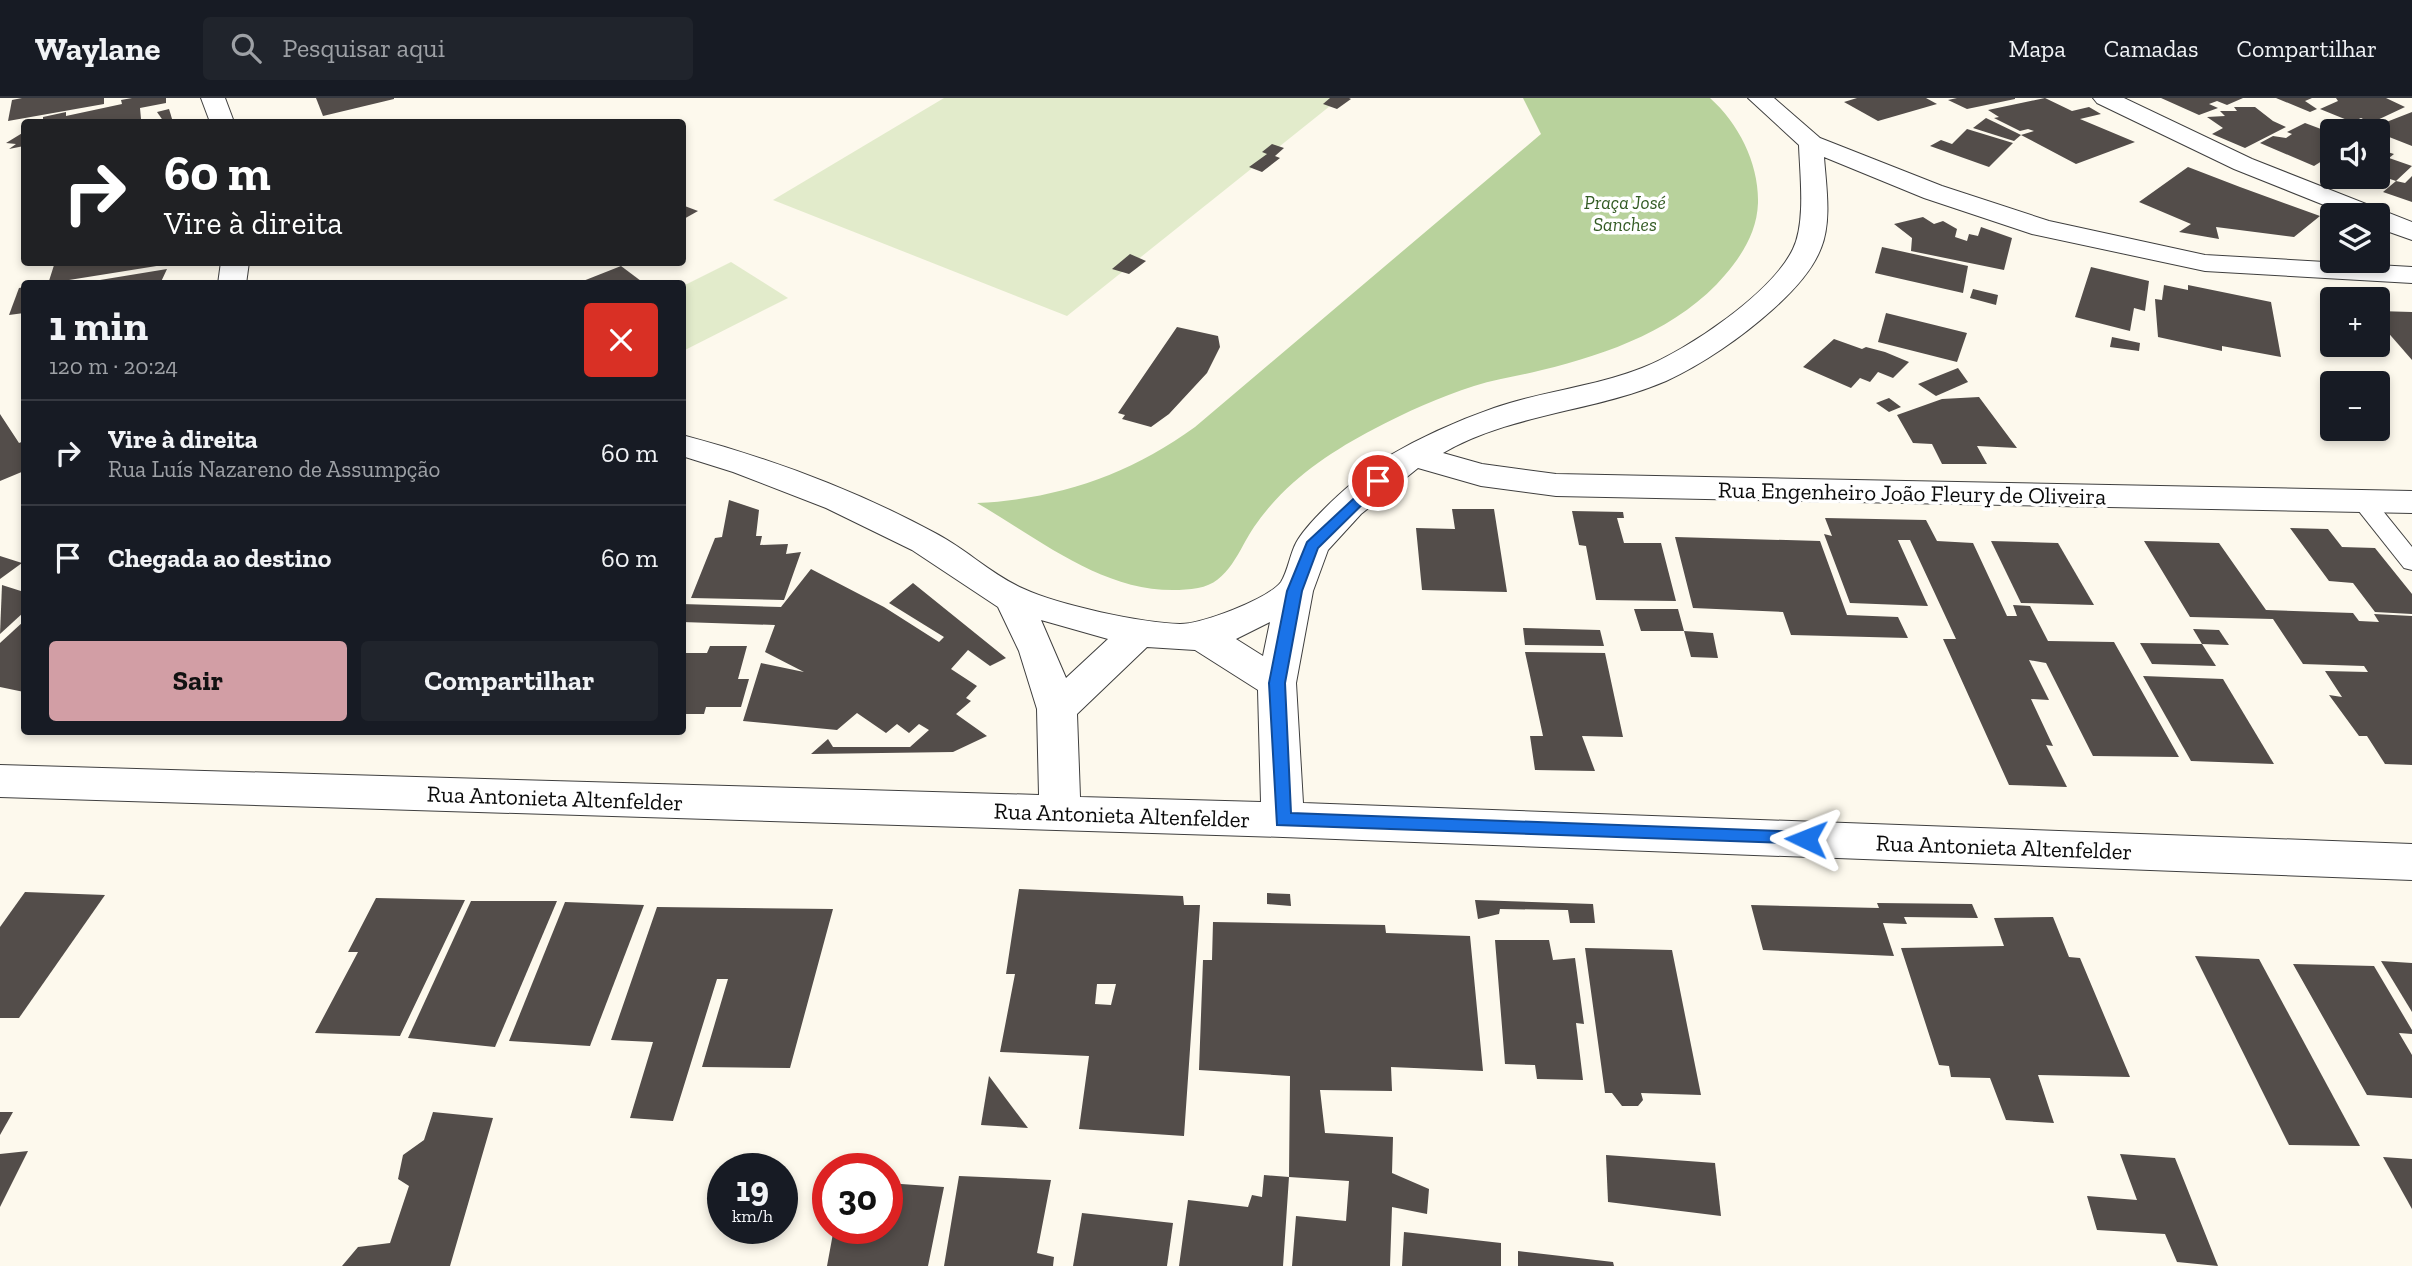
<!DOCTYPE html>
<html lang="pt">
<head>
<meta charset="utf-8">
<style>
	body { margin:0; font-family:"Zilla Slab",serif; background:#20242c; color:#f1f3f6; height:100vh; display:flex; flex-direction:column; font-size:26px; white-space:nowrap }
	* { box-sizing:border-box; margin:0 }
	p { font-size:23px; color:#9ea1a6 }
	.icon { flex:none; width:38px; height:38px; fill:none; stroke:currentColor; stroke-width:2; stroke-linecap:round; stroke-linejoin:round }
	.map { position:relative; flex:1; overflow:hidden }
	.details { position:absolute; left:21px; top:182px; width:665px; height:455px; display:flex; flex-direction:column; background:#171b24; border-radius:7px; box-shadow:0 4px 10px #0003 }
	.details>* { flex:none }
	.guide { position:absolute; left:21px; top:21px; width:665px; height:147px; border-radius:7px; box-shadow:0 4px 10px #0003; background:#202124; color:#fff; overflow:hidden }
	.fabs { position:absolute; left:2320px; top:21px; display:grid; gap:14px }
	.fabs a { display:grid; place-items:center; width:70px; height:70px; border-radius:7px; background:#171b24; box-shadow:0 4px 10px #0003; font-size:35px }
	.speed { position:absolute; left:707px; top:1055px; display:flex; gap:14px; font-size:35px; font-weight:700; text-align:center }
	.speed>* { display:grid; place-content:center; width:91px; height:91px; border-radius:50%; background:#171b24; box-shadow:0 4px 10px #0003; line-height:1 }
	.speed small { font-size:18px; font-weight:400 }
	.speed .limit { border:10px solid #d22; background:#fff; color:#111 }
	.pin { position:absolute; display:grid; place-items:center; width:60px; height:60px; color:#fff; margin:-30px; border:4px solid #fff; border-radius:50%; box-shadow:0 2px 7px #0007 }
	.me { position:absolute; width:77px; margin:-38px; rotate:272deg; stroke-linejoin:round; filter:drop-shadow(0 0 5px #0008) }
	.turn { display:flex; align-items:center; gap:24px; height:147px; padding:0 28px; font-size:32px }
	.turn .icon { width:91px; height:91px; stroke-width:2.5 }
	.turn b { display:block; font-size:49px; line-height:60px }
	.round { display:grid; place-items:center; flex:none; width:74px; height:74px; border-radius:7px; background:#20242c }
	.head { display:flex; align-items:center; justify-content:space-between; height:119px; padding:0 28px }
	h1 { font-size:42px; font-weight:700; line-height:52px }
	.action { display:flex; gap:14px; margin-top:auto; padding:14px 28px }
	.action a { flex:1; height:80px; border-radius:7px; background:#d29ea5; color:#111; font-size:28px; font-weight:700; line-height:80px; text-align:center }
	.action a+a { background:#20242c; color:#f1f3f6 }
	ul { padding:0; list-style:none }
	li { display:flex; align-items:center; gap:21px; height:105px; padding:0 28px; border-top:2px solid #363941 }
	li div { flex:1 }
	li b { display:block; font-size:26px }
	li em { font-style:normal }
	header { display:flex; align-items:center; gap:42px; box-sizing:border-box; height:98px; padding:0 35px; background:#171b24; border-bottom:2px solid #363941 }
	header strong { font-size:33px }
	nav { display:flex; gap:38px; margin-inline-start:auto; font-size:24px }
	.search { width:490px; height:63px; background:#20242c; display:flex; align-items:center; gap:18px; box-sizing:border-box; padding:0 24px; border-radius:7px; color:#9ea1a6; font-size:26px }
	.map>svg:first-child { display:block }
	.forest { fill:#b8d29c }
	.pitch { fill:#e2ebcb }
	.building { fill:#534d4a; fill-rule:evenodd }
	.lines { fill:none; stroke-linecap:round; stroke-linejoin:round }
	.lane-casing { stroke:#3f3f3f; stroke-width:2 }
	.street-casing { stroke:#3f3f3f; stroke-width:2 }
	.lane { fill:#fff; fill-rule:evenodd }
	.street { fill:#fff; fill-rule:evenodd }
	.route { fill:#1a73e8; stroke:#114b97; stroke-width:2 }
	.labels { text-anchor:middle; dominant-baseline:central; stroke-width:7; stroke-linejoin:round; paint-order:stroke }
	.far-park-label { font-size:19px; font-style:italic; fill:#335b24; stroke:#fff }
	.street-label { font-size:23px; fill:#0c0c0c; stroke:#fff }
</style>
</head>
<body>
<header>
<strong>Waylane</strong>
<div class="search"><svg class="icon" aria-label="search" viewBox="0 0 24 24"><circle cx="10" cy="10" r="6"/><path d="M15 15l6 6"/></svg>Pesquisar aqui</div>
<nav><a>Mapa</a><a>Camadas</a><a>Compartilhar</a></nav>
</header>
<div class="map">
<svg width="2412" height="1168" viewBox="0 0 2412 1168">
	<rect width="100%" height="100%" fill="#fdf9ed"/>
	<path class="forest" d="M1523,0H1710C1739,26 1759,66 1758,105C1757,133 1743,156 1725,177C1680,230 1609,256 1542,272C1519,278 1496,281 1474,288C1440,299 1406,314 1374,331C1328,355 1284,385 1254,429C1239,451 1229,485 1198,490C1114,504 1045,444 977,405C1058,401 1129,377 1195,329L1541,36Z"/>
	<g class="pitch">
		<polygon points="944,0 1340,0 1067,218 773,102"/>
		<polygon points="731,164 788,200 683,253 683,188"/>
	</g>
	<g class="building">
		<polygon points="22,0 104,0 104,6 8,23 12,2"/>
		<polygon points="132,0 166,0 166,5 140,10 141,21 136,24 43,24 43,19 66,14 66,18 122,6 121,2"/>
		<polygon points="316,0 394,0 394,1 323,18"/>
		<polygon points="1330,0 1349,0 1351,1 1337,11 1323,6"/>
		<polygon points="1857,0 1926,0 1937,6 1878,23 1844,4"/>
		<polygon points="1957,0 2015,0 2015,1 1967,11 1948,2"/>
		<polygon points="2045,0 2072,13 2089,9 2101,16 2080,21 2135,44 2076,66 2021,37 2034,33 2028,31 2020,33 1994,20 1999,19 1988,12"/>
		<polygon points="2161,0 2243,0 2227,7 2217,3 2209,6 2218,10 2199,17"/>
		<polygon points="2276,0 2312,0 2305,3 2317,11 2310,14"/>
		<polygon points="2336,0 2386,0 2405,9 2371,25 2361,20 2352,24 2320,11 2338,3"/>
		<polygon points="2234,9 2255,9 2273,23 2286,29 2245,50 2212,36 2223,30 2207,19 2225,18 2220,13 2237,13"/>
		<polygon points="169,11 173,24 164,24 157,14"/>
		<polygon points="2412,14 2412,48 2384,37 2378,40 2378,33 2371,30"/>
		<polygon points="1986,20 2015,34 2021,37 2014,43 1973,30"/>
		<polygon points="2305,25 2329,34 2342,28 2354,33 2361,29 2371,33 2333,33 2333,56 2314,68 2260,45 2273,38 2286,40 2292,36 2287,34"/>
		<polygon points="1967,31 2013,45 1989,69 1930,48 1941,42 1952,46"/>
		<polygon points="24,34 24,48 9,51 16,46 6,45"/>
		<polygon points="1272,46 1284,50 1275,58 1280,60 1262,74 1249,69 1267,56 1262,54"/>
		<polygon points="2378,51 2394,56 2389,60 2412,68 2396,83 2405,85 2412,78 2412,104 2383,94 2396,83 2390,81 2377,91 2343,79 2378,79"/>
		<polygon points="2188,69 2240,89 2320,118 2294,139 2216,129 2219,141 2179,134 2191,126 2139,104"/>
		<polygon points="682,107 698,113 682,122"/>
		<polygon points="1923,119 1934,126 1943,123 1957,131 1955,139 1967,143 1969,136 1978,138 1981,129 2012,140 2004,172 1911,153 1912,140 1894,126"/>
		<polygon points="1882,149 1968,168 1963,195 1875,175"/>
		<polygon points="1130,156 1146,163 1129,176 1112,171"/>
		<polygon points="55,164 169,164 169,166 69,182 68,186 48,186"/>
		<polygon points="621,168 645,186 578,186 578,185"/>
		<polygon points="2091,169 2149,183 2145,213 2134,210 2130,233 2075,219"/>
		<polygon points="167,171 160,186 93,186 100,182"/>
		<polygon points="2164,187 2188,192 2188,187 2271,204 2281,259 2222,248 2222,253 2158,239 2155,201 2162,202"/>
		<polygon points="24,189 24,215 9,217 19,190"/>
		<polygon points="1973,191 1998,197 1996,207 1970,200"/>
		<polygon points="2378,213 2412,214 2412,262 2378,223"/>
		<polygon points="1886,215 1967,235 1957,264 1878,244"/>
		<polygon points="1177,229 1218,238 1220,249 1207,275 1169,316 1151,329 1122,321 1125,317 1118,315"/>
		<polygon points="2112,239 2140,245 2139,253 2110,249"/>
		<polygon points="1834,241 1862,251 1866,249 1885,254 1909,264 1893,280 1878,274 1870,284 1860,280 1851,290 1803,269"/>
		<polygon points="1958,270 1968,284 1936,298 1918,286"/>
		<polygon points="1979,299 2017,350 1977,348 1987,366 1942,366 1932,346 1913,345 1897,317 1942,301"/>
		<polygon points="1889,300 1901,309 1889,314 1876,305"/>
		<polygon points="0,316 19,345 24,343 24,373 0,383"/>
		<polygon points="729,402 759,412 756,438 762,438 760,447 788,446 786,456 801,454 784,502 691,500 715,440 722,439"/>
		<polygon points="1452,411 1494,411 1507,494 1422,492 1416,430 1455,431"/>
		<polygon points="1572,413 1623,414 1624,420 1617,420 1624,445 1661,445 1676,503 1596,502 1586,448 1579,447"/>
		<polygon points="1825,420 1926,422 1937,443 1973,445 2007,518 2017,518 2013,507 2030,508 2048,543 2114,544 2179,659 2093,658 2046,565 2029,562 2049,602 2031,601 2053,648 2046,647 2067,689 2009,687 1943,541 1956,541 1910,442 1898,442 1928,508 1850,505 1824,436 1832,438"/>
		<polygon points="2290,430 2328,431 2342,449 2375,450 2412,496 2412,516 2375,514 2353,485 2329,483"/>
		<polygon points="1675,439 1820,443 1847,517 1898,519 1908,540 1791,537 1783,514 1693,510"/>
		<polygon points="1991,443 2058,445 2094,507 2021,505"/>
		<polygon points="2144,443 2219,445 2266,512 2353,515 2359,523 2379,524 2374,516 2412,518 2412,667 2385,666 2367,638 2359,638 2329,597 2342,599 2325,573 2368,574 2364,568 2303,566 2273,521 2190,519"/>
		<polygon points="0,458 22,465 0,481"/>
		<polygon points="811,471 884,509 939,544 944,539 889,505 913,485 1006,560 990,568 968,552 951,571 977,588 966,600 971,603 956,616 987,638 953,654 811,656 828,641 833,649 910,649 929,632 919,626 909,635 897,626 886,635 857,615 837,632 743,623 761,565 804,574 765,554 775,527 682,524 682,506 781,509"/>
		<polygon points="2,487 24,494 24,514 0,536"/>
		<polygon points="1634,511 1678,511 1684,533 1713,535 1718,560 1691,559 1684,533 1641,533"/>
		<polygon points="24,523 24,594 0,589 0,545"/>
		<polygon points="1523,530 1600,532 1604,548 1525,547"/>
		<polygon points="2193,531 2219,532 2229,547 2202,546"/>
		<polygon points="2140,545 2202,546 2216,568 2152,566"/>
		<polygon points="710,548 747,548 738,581 749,581 741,609 706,609 704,616 682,616 682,555 707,555"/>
		<polygon points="1525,554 1605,555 1623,639 1582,638 1595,673 1535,672 1530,638 1543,638"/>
		<polygon points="2143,578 2223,581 2274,666 2191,663"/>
		<path d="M1019,791L1183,798L1184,807H1200L1184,1038L1079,1031L1089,958L1000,954L1015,876H1006ZM1097,886H1116L1111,907L1095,906Z"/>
		<polygon points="25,794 105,797 19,920 0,920 0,829"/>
		<polygon points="1267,795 1290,796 1291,808 1267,806"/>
		<polygon points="376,800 465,802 400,938 315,935 358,854 348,854"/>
		<polygon points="1475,802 1593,806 1595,825 1570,825 1568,812 1500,811 1499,816 1478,821"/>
		<polygon points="471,803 557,803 495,949 408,940"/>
		<polygon points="565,804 644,807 590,948 509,943"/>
		<polygon points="1877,805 1972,806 1978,820 1904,819 1907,826 1883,825 1894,858 1763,852 1751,807 1879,810"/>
		<polygon points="657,809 833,811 790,970 702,969 728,881 717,881 673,1023 630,1020 653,944 611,942"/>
		<polygon points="2053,819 2069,859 2080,860 2130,979 2038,977 2054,1025 2006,1022 1990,980 1951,979 1949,968 1939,967 1901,850 2004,848 1994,820"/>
		<polygon points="1213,824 1385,827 1386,835 1470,838 1483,973 1391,969 1392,993 1320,992 1325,1035 1393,1039 1392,1075 1429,1091 1427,1116 1392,1109 1390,1168 1292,1168 1296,1118 1346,1123 1349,1083 1289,1079 1290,978 1199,972 1203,862 1212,862"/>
		<polygon points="1495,842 1549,842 1553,862 1575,860 1584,926 1576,925 1583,982 1537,981 1535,967 1505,966"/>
		<polygon points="1585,850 1672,852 1701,997 1641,995 1643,1002 1638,1008 1622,1008 1612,995 1605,995"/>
		<polygon points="2195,858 2259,861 2360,1048 2289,1047"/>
		<polygon points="2381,863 2412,865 2412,914"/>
		<polygon points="2293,866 2374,868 2412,932 2412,936 2399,935 2412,957 2412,1000 2367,997"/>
		<polygon points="989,978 1028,1030 981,1027"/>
		<polygon points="0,1014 13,1014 0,1037"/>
		<polygon points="433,1014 493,1020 450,1168 342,1168 358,1149 390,1145 409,1088 398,1081 403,1057 424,1042"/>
		<polygon points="28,1053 0,1109 0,1056"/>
		<polygon points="2120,1056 2175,1060 2218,1168 2177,1164 2165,1136 2097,1132 2087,1098 2137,1102"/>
		<polygon points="1606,1057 1715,1065 1721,1118 1608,1104"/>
		<polygon points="2383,1059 2412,1061 2412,1111"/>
		<polygon points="1264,1077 1289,1079 1283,1168 1179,1168 1188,1102 1248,1109 1252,1097 1262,1099"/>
		<polygon points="959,1078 1051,1082 1037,1155 1054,1159 1053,1168 944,1168"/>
		<polygon points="887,1085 944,1089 928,1168 827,1168 834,1130 887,1130"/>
		<polygon points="1082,1115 1173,1125 1167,1168 1073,1168"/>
		<polygon points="1404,1134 1501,1145 1501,1168 1402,1168"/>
		<polygon points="1518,1153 1613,1164 1614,1168 1518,1168"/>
	</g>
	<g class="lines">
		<g class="lane-casing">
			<polygon id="lane" points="2362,395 2370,397 2412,449 2412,472 2404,470 2354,407 2351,402 2354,397"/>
		</g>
		<g class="street-casing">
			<g id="street">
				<polygon points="201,0 225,0 234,24 210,24"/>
				<path d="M1748,0H1774L1820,40L1942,88L2049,123L2205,157L2412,169V185L2205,173L2032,136L1924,100L1824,59C1826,87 1832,123 1821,150C1812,174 1791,195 1772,212C1742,239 1703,266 1666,283C1594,314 1512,315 1443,355L1482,366L1556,376L2412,393V415L1556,398L1481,388L1418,370L1361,416L1328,452L1313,493L1296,585L1303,705L2412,746V782L1283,739L0,699V667L1039,697L1037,611L1019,553L998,509L912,452L826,410L733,374L682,358V337C769,360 856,392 935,435C966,451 992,477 1024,491C1058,507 1142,525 1180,526C1202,526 1268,501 1281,484C1288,473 1290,456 1296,445C1308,422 1364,372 1387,359C1421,339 1457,323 1494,310C1542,293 1594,289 1642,270C1688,252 1772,195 1793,151C1806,124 1800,77 1799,47ZM1041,522L1108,541L1066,580ZM1270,524L1263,558L1236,541ZM1147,549L1195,552L1258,592L1261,704L1080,699L1077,616Z"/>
				<polygon points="2093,0 2124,0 2252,61 2412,124 2412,142 2378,130 2378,117 2349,117 2234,71 2097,5"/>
				<polygon points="221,164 249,164 246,186 218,186"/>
			</g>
		</g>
		<use href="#lane" class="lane"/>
		<use href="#street" class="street"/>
	</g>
	<polygon class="route" points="1378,378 1385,383 1383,386 1318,450 1302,493 1285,585 1291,715 1806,734 1812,736 1815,741 1812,746 1277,727 1269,585 1287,493 1307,444"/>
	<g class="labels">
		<g class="far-park-label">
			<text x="1625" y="104">Praça José<tspan x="1625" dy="22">Sanches</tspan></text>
		</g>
		<g class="street-label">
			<text transform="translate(1912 395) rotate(1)">Rua Engenheiro João Fleury de Oliveira</text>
			<text transform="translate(555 700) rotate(2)">Rua Antonieta Altenfelder</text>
			<text transform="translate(1122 717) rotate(2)">Rua Antonieta Altenfelder</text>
			<text transform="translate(2004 749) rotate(2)">Rua Antonieta Altenfelder</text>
		</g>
	</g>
</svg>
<div class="fabs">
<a><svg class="icon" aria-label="sound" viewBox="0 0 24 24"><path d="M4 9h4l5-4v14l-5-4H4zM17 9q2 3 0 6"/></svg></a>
<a><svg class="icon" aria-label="layers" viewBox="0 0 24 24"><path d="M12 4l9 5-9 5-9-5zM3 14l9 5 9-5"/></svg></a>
<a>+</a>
<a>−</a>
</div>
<div class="speed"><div>19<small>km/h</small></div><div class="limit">30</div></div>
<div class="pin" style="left:1378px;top:383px;background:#d93025"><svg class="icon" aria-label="arrive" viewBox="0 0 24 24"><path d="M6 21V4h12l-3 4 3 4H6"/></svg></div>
<svg class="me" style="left:1806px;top:741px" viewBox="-20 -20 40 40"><path d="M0-17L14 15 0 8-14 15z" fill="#1a73e8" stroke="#fff" stroke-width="4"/></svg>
<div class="guide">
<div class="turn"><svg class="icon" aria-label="right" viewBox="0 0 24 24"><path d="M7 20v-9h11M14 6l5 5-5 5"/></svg><div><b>60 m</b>Vire à direita</div></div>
</div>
<section class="details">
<div class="head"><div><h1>1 min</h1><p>120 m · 20:24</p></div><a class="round" style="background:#d93025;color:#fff"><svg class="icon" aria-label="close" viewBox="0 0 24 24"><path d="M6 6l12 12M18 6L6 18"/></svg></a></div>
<ul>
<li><svg class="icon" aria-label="right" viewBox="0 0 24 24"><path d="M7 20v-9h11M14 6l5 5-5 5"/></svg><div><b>Vire à direita</b><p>Rua Luís Nazareno de Assumpção</p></div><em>60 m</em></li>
<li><svg class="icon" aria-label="arrive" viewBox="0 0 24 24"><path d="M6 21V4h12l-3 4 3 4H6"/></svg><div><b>Chegada ao destino</b></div><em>60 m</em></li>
</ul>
<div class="action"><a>Sair</a><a>Compartilhar</a></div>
</section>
</div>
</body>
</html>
